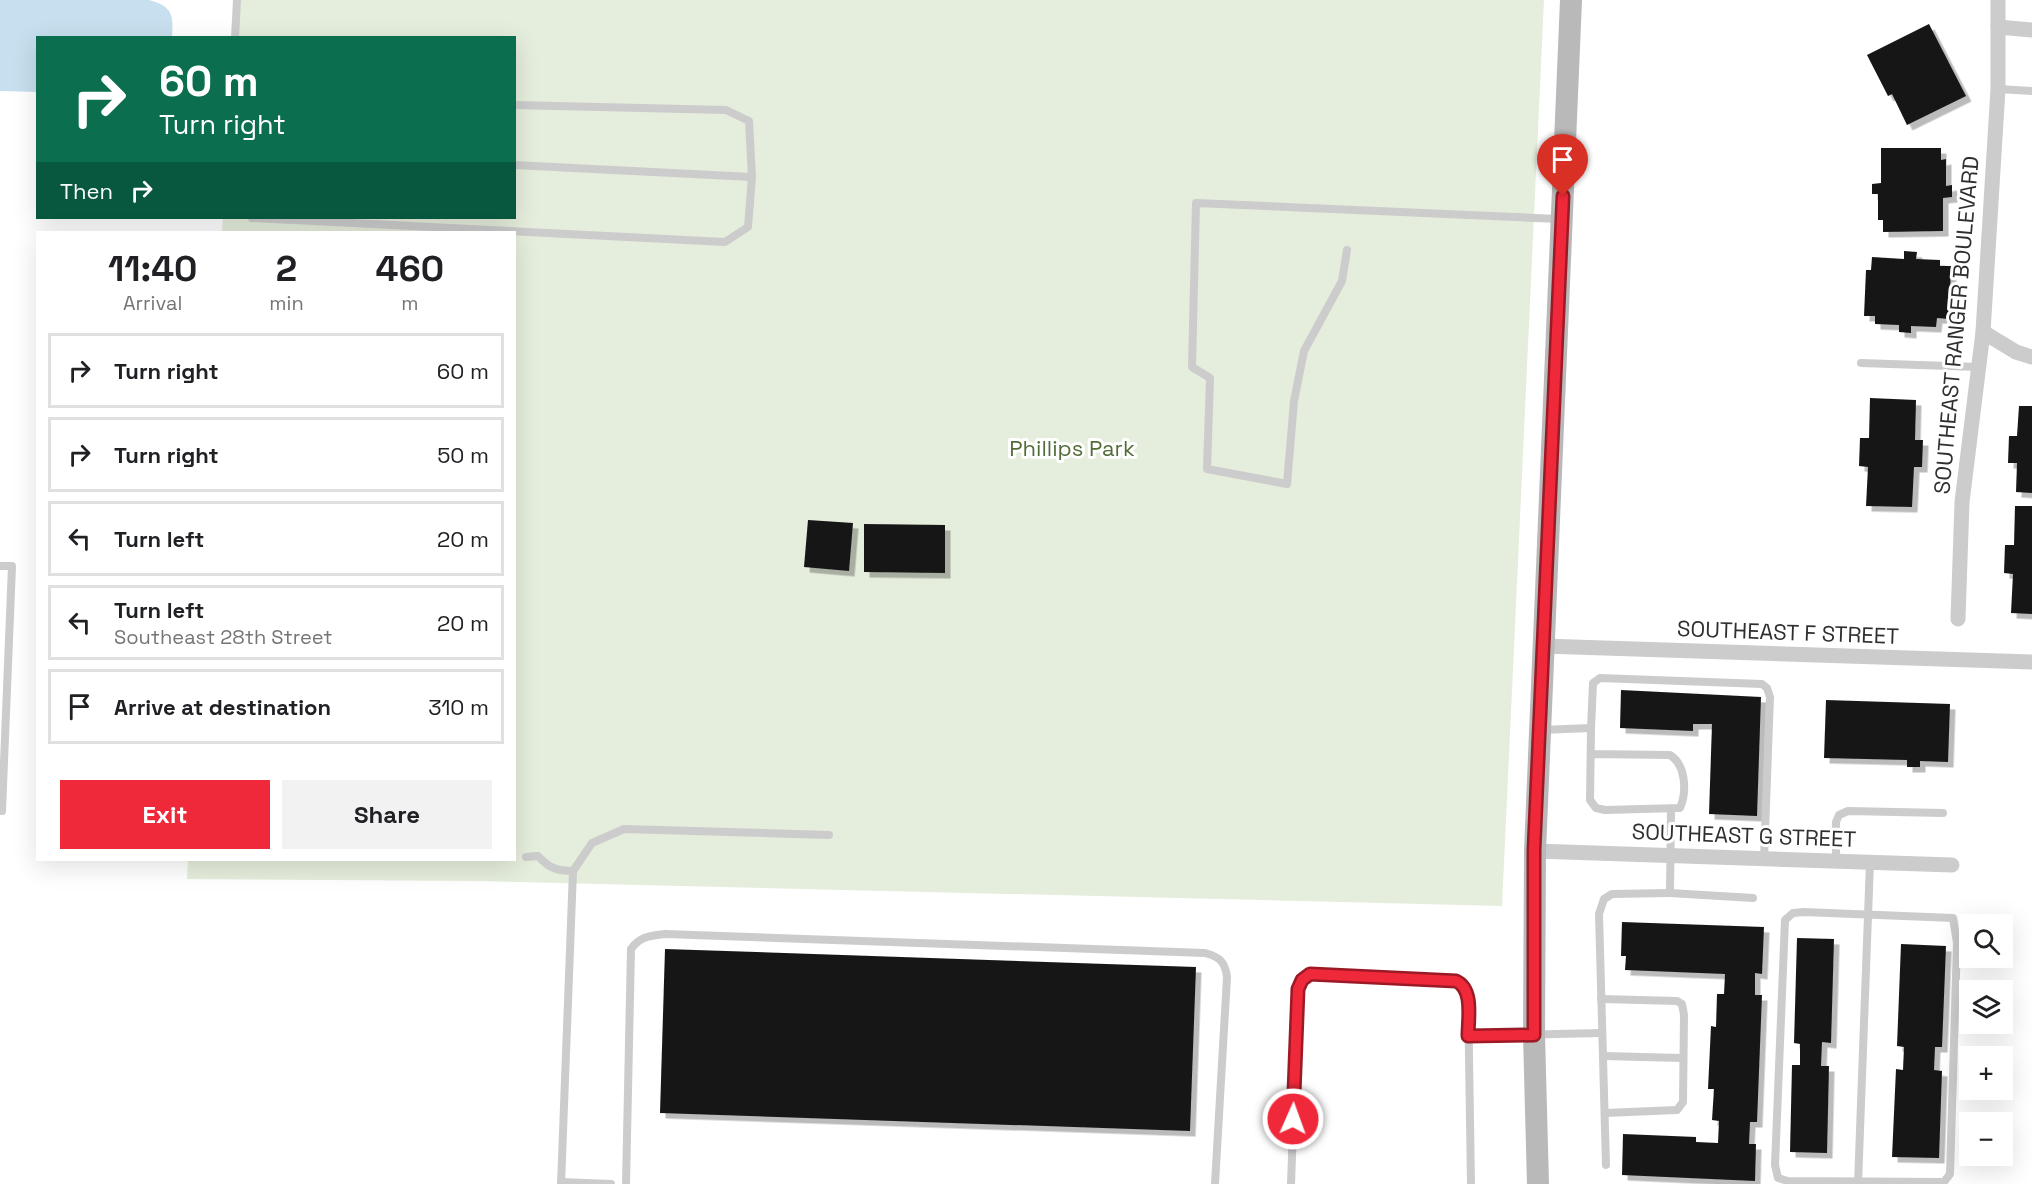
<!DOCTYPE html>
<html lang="en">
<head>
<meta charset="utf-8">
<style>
	body { margin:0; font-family:"Space Grotesk",sans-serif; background:#f2f2f2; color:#202124; height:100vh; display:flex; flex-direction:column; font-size:22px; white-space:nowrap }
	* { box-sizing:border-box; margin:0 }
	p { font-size:20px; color:#757577 }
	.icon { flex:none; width:33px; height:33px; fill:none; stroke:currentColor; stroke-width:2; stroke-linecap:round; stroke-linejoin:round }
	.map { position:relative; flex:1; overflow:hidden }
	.panel { position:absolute; left:36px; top:231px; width:480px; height:630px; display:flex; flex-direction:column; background:#fff; border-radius:0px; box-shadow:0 6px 24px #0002 }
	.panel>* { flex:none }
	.hud { position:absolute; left:36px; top:36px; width:480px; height:183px; border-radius:0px; box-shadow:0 6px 24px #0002; background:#0b6e4f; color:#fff; overflow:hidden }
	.tools { position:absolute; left:1959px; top:914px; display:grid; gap:12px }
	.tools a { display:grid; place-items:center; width:54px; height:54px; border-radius:0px; background:#fff; box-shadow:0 6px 24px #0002; font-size:30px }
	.pin { position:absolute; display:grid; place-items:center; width:51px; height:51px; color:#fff; margin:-62px -26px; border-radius:50% 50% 50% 0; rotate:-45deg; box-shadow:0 0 6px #0007 }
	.pin .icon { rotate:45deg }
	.me { position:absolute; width:66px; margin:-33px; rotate:2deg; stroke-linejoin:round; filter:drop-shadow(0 0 4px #0008) }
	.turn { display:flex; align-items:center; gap:21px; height:126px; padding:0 24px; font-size:27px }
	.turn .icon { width:78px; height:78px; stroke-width:2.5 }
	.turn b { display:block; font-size:42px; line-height:51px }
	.then { display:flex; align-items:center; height:57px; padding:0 24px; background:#0003; gap:12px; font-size:22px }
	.eta { display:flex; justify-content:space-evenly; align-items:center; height:102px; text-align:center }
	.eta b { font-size:36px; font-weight:700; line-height:42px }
	.button { display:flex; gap:12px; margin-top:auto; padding:12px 24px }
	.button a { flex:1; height:69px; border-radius:0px; background:#ef283a; color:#fff; font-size:24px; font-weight:700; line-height:69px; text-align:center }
	.button a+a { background:#f2f2f2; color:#202124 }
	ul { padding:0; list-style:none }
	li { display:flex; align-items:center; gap:18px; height:75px; margin:0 12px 9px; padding:0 12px; border:3px solid #e0e0e0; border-radius:0px }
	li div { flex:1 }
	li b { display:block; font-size:22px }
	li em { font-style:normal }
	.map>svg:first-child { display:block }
	.green { fill:#e5eddc }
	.water { fill:#c7dfee }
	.building { fill:#161616; filter:url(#shadow) }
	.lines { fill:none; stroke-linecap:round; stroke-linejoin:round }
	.lane { stroke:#ccc; stroke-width:8 }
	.street { stroke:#ccc; stroke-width:15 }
	.secondary { stroke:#b9b9b9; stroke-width:22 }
	.route-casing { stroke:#9b1a26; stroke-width:15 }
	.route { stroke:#ef283a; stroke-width:10 }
	.labels { text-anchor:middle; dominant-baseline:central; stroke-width:6; stroke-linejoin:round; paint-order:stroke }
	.street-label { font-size:22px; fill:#2f2f2f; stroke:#fff }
	.park-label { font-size:22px; fill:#536d39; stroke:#fff }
</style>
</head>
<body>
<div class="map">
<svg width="2032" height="1184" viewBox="0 0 2032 1184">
	<defs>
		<filter id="shadow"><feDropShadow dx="5.5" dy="5.5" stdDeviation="0" flood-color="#0004"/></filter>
	</defs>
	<rect width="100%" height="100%" fill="#fff"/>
	<polygon class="green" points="234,0 1544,0 1502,906 481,881 187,879 188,860 514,860 514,232 222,232 223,218 514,218 514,38 232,37"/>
	<path class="water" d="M0,0H149C172,6 174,15 172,37L38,38L37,92L0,91Z"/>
	<g class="building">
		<polygon points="1929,24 1966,96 1907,125 1892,94 1888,96 1867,55"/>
		<polygon points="1881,148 1941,148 1941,160 1946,159 1946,186 1952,185 1952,197 1943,198 1943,231 1883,232 1883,220 1878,220 1878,194 1872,194 1872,184 1881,183"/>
		<polygon points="1904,251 1917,252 1916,259 1940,260 1940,266 1951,266 1949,319 1937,318 1936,327 1911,326 1911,333 1899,332 1899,325 1875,324 1875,316 1864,316 1866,270 1871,270 1872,257 1904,259"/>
		<polygon points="1870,398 1916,400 1915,440 1923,440 1922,467 1914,467 1912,507 1866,506 1868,467 1859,466 1860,438 1869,438"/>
		<polygon points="2019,406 2032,406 2032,493 2016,492 2017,463 2008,463 2009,436 2017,436"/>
		<polygon points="2015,506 2032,506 2032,614 2011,613 2013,574 2004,573 2005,545 2014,545"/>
		<polygon points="808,520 853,523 849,571 804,567"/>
		<polygon points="864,524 945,525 945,573 864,572"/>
		<polygon points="1621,690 1761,697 1757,816 1709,814 1712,724 1693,724 1693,731 1620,728"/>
		<polygon points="1826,700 1950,704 1948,762 1920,761 1920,767 1907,767 1907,760 1824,758"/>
		<polygon points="1622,922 1764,927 1762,974 1755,973 1755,995 1762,995 1757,1122 1750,1122 1749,1144 1756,1144 1755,1181 1622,1175 1623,1134 1696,1137 1696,1142 1718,1143 1719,1121 1712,1120 1714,1089 1708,1089 1711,1026 1716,1027 1717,994 1724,994 1725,974 1625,970 1626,956 1621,956"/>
		<polygon points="1797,938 1834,939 1831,1043 1822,1042 1821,1066 1829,1066 1827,1153 1790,1152 1792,1065 1800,1065 1800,1044 1794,1043"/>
		<polygon points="1901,944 1946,946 1942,1047 1935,1047 1934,1070 1942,1071 1939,1158 1892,1157 1896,1069 1903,1070 1904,1047 1897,1046"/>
		<polygon points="665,949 1196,967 1190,1131 660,1113"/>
	</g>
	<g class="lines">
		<g class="lane">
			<polyline points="235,38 237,0"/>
			<polyline points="1998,89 2032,91"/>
			<polyline points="514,165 752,177"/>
			<polyline points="252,218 725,242 748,227 752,177 749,121 726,110 514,105"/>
			<polyline points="1347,250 1342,281 1304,351 1294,401 1287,484 1207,469 1210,378 1192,367 1196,203 1558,219"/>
			<polyline points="1861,363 1977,367"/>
			<polyline points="0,566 12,566 2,811 0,811"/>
			<polyline points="1541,730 1591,728 1593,683 1600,678 1762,684 1767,688 1770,697 1764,859"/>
			<path d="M1591,754L1670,755C1686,765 1687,792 1680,808L1605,810L1596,808L1590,800L1591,728"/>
			<polyline points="1671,809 1670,893 1753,898"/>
			<path d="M526,857L538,856C549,868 557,871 573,871"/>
			<polyline points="1836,861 1836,822 1839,815 1848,811 1943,813"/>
			<polygon points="1804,912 1953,918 1957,943 1950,1174 1944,1182 1788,1181 1778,1178 1775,1165 1785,920 1793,913"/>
			<polyline points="1601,999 1677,1001 1682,1004 1684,1015 1683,1102 1677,1110 1605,1113"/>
			<polyline points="1468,1036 1602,1033"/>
			<polyline points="1603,1056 1683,1058"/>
			<polyline points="1606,1165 1599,914 1604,899 1612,894 1670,893"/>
			<polyline points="561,1182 611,1184"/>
			<polyline points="561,1184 573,871 592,843 624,829 829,835"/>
			<path d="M626,1184L631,949C640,936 650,936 665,934L1205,953C1220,957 1225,962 1227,977L1215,1184"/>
			<polyline points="1291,1184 1298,989 1302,980 1309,974 1456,981 1462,984 1468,992 1471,1184"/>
			<polyline points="1858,1184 1870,862"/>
		</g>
		<g class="street">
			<polyline points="1998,27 2032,30"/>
			<polyline points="1983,332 2016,352 2032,357"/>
			<polyline points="1958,619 1962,502 1983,332 1998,89 1998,0"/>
			<polyline points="1543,646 2032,662"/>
			<polyline points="1535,851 1952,865"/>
		</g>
		<polyline class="secondary" points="1538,1184 1534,1035 1535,851 1571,0"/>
	</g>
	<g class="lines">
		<g class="route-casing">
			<path id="route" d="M1293,1119L1298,989L1302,980L1310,974L1456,981C1474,989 1468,1019 1468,1036L1534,1035V850L1563,196"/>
		</g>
		<use href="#route" class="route"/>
	</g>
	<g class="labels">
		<g class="street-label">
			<text transform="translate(1956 325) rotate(-85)">SOUTHEAST RANGER BOULEVARD</text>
			<text transform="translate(1788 632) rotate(2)">SOUTHEAST F STREET</text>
			<text transform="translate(1744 835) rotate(2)">SOUTHEAST G STREET</text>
		</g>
		<g class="park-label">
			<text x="1072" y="448">Phillips Park</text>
		</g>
	</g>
</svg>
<div class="tools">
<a><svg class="icon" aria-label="search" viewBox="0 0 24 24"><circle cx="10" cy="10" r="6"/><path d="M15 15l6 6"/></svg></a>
<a><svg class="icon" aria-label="layers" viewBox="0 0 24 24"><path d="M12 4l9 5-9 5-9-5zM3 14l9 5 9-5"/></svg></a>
<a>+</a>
<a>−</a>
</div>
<div class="pin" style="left:1563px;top:196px;background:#d93025"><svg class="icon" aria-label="arrive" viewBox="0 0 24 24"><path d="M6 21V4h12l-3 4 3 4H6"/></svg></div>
<svg class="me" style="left:1293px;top:1119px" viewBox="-20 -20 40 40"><circle r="17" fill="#ef283a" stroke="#fff" stroke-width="3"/><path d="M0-11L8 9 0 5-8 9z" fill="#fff"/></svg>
<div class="hud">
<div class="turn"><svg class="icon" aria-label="right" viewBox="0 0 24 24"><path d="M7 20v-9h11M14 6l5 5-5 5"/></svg><div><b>60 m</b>Turn right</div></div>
<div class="then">Then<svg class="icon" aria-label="right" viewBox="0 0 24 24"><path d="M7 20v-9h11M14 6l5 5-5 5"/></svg></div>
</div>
<section class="panel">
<div class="eta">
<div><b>11:40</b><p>Arrival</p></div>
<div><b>2</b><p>min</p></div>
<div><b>460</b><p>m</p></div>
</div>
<ul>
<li><svg class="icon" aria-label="right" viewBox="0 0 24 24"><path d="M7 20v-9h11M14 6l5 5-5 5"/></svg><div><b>Turn right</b></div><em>60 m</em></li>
<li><svg class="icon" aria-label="right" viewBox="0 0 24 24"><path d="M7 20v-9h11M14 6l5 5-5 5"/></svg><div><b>Turn right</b></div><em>50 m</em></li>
<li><svg class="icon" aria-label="left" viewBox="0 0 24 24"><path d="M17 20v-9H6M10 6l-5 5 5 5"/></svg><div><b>Turn left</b></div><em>20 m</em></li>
<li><svg class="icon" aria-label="left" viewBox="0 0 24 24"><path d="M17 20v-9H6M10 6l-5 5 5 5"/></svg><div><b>Turn left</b><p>Southeast 28th Street</p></div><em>20 m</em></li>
<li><svg class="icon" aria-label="arrive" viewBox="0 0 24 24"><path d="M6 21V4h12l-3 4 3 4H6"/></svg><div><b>Arrive at destination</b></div><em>310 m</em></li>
</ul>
<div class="button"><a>Exit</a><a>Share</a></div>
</section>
</div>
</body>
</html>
